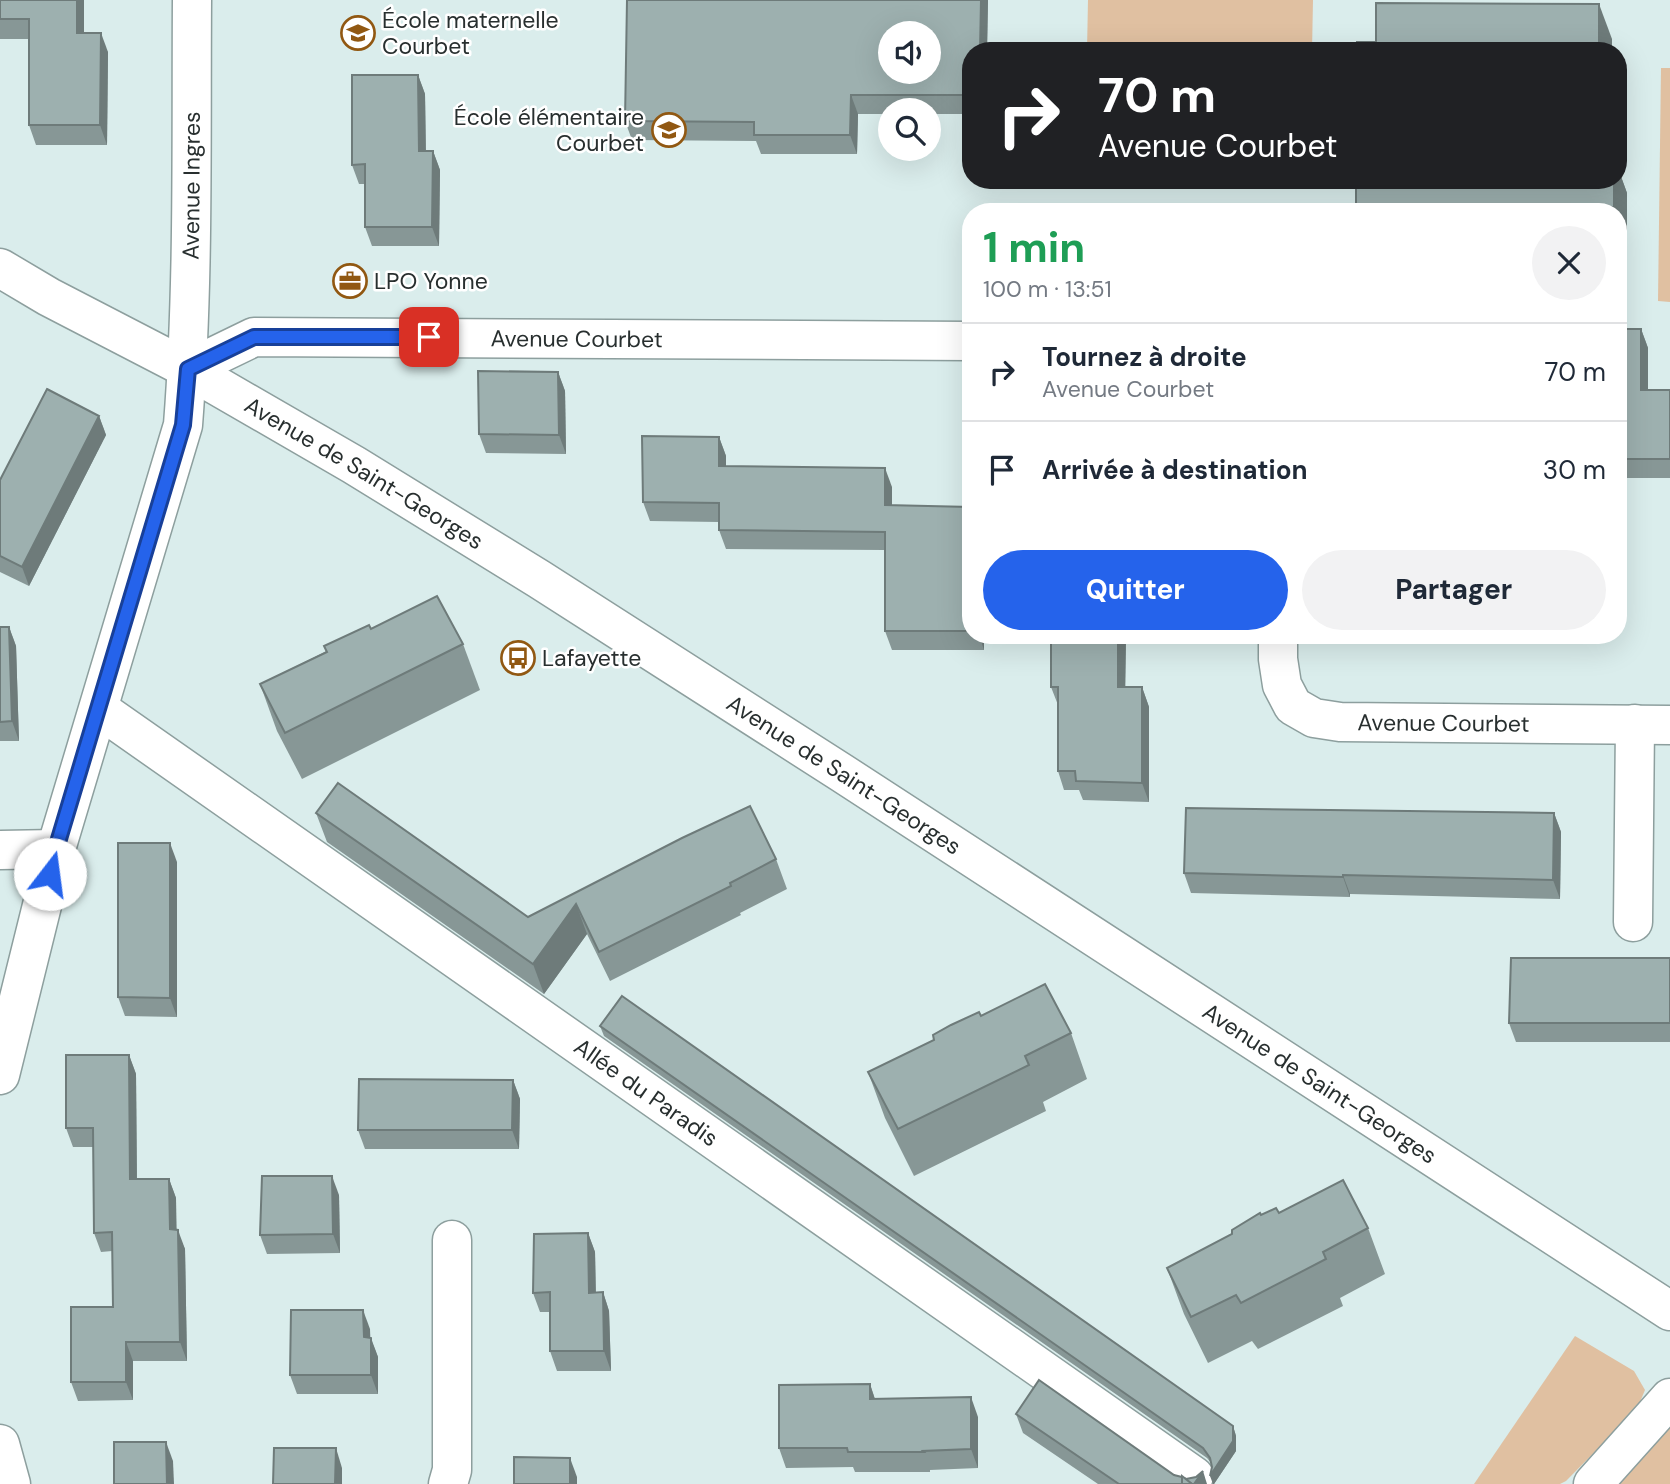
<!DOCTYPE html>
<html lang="fr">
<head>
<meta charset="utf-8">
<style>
	body { margin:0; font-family:"DM Sans",sans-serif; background:#f2f2f3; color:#1f2937; height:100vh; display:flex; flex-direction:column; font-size:26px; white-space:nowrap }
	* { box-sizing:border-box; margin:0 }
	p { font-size:23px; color:#747a83 }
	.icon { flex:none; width:38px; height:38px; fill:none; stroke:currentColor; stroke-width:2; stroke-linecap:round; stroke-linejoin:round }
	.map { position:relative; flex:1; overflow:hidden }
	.drawer { position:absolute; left:962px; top:203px; width:665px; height:441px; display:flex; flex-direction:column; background:#fff; border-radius:28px; box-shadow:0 7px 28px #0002 }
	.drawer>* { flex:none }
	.guide { position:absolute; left:962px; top:42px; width:665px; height:147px; border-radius:28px; box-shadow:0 7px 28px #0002; background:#202124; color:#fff; overflow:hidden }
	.buttons { position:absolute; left:878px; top:21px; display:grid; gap:14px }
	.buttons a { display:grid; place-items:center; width:63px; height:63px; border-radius:50%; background:#fff; box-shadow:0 7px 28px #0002; font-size:35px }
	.pin { position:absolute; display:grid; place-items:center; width:60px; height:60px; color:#fff; margin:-30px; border-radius:14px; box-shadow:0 4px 10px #0006 }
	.me { position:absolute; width:77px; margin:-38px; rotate:15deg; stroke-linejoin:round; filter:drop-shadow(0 0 5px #0008) }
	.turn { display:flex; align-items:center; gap:24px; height:147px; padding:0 21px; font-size:32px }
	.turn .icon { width:91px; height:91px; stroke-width:2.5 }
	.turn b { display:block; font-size:49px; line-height:60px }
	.round { display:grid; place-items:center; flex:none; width:74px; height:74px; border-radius:37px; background:#f2f2f3 }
	.overview { display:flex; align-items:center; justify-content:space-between; height:119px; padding:0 21px }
	h1 { font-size:42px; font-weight:700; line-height:52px; color:#1e9e55 }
	.action { display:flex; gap:14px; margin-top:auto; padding:14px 21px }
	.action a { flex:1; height:80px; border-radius:42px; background:#2563eb; color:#fff; font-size:28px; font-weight:700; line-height:80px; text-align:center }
	.action a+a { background:#f2f2f3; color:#1f2937 }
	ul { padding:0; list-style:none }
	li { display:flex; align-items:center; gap:21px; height:98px; padding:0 21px; border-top:2px solid #e0e1e3 }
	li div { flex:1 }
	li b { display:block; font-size:26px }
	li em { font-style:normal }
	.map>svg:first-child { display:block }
	.green { fill:#e0c0a1 }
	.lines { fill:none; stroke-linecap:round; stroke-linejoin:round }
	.minor-casing { stroke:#8d9f9e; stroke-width:41 }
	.major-casing { stroke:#8d9f9e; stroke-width:41 }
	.minor { stroke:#fff; stroke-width:38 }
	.major { stroke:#fff; stroke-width:38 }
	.wall { fill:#879796 }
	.shaded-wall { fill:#6e7b7a }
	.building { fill:#9db0af; stroke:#6e7b7a; stroke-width:2; fill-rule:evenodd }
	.route-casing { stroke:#184099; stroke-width:18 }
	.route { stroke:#2563eb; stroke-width:12 }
	.labels { text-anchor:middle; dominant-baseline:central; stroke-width:5; stroke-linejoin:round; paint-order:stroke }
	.poi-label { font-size:23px; fill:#282f2f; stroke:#fff; text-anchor:start }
	.street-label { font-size:23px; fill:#282f2f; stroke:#fff }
</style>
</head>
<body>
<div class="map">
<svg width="1670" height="1484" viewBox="0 0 1670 1484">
	<rect width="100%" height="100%" fill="#daedec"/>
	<g class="green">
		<polygon points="1088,0 1313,0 1312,51 1087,51"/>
		<polygon points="1661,68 1670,68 1670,302 1658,301"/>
		<rect x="1087" y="180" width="225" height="7"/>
		<polygon points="1575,1336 1634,1371 1645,1390 1637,1409 1566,1481 1560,1484 1474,1484"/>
		<polygon points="1670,1425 1670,1484 1618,1484"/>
	</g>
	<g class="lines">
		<g class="minor-casing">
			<g id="minor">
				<path id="s1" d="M188,369L254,337L971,341"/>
				<path id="s2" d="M1278,635V659L1282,685L1293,706L1314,718L1340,722L1670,725"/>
				<path id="s3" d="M99,709L1194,1476"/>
				<polyline points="0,850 56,849"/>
				<polyline points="1633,922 1635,724"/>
				<path id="s4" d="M0,1075L56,849L183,425C194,284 191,142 192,0"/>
				<polyline points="0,1444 11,1484"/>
				<polyline points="448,1484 452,1470 452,1240"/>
				<polyline points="1593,1484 1670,1398"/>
			</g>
		</g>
		<g class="major-casing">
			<g id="major">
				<path id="s5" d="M0,268L49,297L188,369L354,465L539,579L842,773L1670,1311"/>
			</g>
		</g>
		<use href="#minor" class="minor"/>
		<use href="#major" class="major"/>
	</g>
	<g class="wall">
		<polygon points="0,0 84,0 84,33 108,52 107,145 36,145 29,125 29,39 0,39"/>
		<polygon points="988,0 987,51 971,51 971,114 929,114 929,110 891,110 891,114 858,114 857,154 761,154 756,141 632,140 625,121"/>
		<polygon points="418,75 425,94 426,151 433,151 440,170 439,246 372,246 365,227 365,184 359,184 352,165"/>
		<polygon points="1619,171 1627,193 1627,242 1619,242 1619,212 1358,212 1356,206 1619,180"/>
		<polygon points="1619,329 1641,329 1648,348 1648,390 1670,390 1670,478 1619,478"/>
		<polygon points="558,372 565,391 566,454 486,453 479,434"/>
		<polygon points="99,416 106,435 29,586 0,572 0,480"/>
		<polygon points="719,437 726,456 726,466 892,487 892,506 971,507 971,635 984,635 984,650 892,650 885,631 885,550 726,549 719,530 719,522 650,521 643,502"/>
		<polygon points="0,627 9,627 16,646 19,741 0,741"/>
		<polygon points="371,629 463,644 480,690 302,779 277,731 260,684"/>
		<polygon points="1051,635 1126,635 1125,687 1142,687 1149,707 1149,802 1083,800 1079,790 1064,790 1058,771 1058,705 1051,687"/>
		<polygon points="316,813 528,917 776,859 787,889 740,913 741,915 610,981 587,934 544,994 327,842"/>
		<polygon points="1554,813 1561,832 1560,899 1350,894 1350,897 1191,893 1184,873"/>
		<polygon points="177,862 177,1017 125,1016 118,997"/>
		<polygon points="1670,958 1670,1042 1516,1042 1509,1023"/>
		<polygon points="981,1016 1071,1033 1087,1079 1043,1102 1046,1111 914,1176 885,1118 868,1072 934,1040"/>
		<polygon points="600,1026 1233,1426 1236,1436 1236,1451 1214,1484 1213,1484 1212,1464 1207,1458 604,1036"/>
		<polygon points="129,1055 136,1074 137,1179 169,1179 176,1198 176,1230 185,1249 187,1361 133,1361 133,1400 78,1401 71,1382 113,1307 112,1251 101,1252 94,1233 93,1147 73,1147 66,1128"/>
		<polygon points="513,1080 520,1099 519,1149 365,1149 358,1130"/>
		<polygon points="339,1195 340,1253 267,1254 260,1235"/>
		<polygon points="1279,1213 1368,1228 1385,1274 1340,1298 1343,1306 1258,1349 1252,1341 1208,1363 1184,1314 1167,1268 1232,1234 1261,1215"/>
		<polygon points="588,1233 595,1252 596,1293 603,1292 609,1311 611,1371 557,1371 550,1351 550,1312 540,1312 533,1293"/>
		<polygon points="370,1329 370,1337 378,1357 378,1394 297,1394 290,1375"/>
		<polygon points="870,1384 875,1399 978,1417 978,1468 930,1470 930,1472 855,1472 853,1467 786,1468 779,1448"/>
		<polygon points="1016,1414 1174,1475 1207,1484 1098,1484 1023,1433"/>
	</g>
	<g class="shaded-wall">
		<polygon points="77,0 84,0 84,52 77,33"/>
		<polygon points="981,0 988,0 987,51 980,51"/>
		<polygon points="1599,4 1612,39 1612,51 1599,51"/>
		<polygon points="101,33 108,52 107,145 100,125"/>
		<polygon points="418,75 425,94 426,170 419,151"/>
		<polygon points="851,95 858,114 857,154 850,135"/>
		<polygon points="433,151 440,170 439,246 432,227"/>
		<polygon points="1619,171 1627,193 1627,242 1619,219 1619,212 1616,212 1614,207 1614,180 1619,180"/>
		<polygon points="1641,329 1648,348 1648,409 1641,390"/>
		<polygon points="558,372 565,391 566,454 559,435"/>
		<polygon points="99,416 106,435 29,586 22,567"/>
		<polygon points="719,437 726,456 726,485 719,466"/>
		<polygon points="885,468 892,487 892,524 885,505"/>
		<polygon points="9,627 16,646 19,741 12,721"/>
		<polygon points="979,635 984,635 984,650"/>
		<polygon points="1118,635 1126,635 1125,707 1118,687"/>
		<polygon points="1142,687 1149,707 1149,802 1142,783"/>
		<polygon points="1554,813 1561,832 1560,899 1553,880"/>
		<polygon points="170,843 177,862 177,1017 170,998"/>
		<polygon points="1343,875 1350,894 1350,897 1343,877"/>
		<polygon points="576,904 587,934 544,994 533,964"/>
		<polygon points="129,1055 136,1074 137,1198 130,1179"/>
		<polygon points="513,1080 520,1099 519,1149 512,1130"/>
		<polygon points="332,1176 339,1195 340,1253 333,1234"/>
		<polygon points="169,1179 176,1198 177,1248 170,1229"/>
		<polygon points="178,1230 185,1249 187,1361 180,1342"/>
		<polygon points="588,1233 595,1252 596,1312 589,1293"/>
		<polygon points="603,1292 609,1311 611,1371 604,1351"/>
		<polygon points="363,1310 370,1329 371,1356 364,1337"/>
		<polygon points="371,1338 378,1357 378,1394 371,1375"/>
		<polygon points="126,1342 133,1361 133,1400 126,1382"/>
		<polygon points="870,1384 876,1403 870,1399"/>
		<polygon points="971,1397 978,1417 978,1468 971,1449"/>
		<polygon points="1233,1426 1236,1436 1236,1451 1214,1484 1213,1484 1210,1476"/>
		<polygon points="166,1442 173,1461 174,1484 167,1484"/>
		<polygon points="336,1448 342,1468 342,1484 335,1484"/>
		<polygon points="570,1458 577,1477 577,1484 570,1484"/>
		<polygon points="1203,1471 1207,1484 1194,1484"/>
	</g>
	<g class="building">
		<polygon points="0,0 77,0 77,33 101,33 100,125 29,125 29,19 0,19"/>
		<path d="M627,0H981L980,51H971V95H851L850,135H754V122L625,121ZM891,33H929V72H891Z"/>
		<polygon points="1376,3 1599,4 1599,51 1357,51 1357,42 1376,42"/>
		<polygon points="352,75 418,75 419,151 433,151 432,227 365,227 365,164 352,165"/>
		<polygon points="1356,180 1614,180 1614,207 1356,206"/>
		<polygon points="1619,329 1641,329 1641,390 1670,390 1670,459 1619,459"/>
		<polygon points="478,371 558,372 559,435 479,434"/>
		<polygon points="47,389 99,416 22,567 0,556 0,480"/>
		<polygon points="642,436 719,437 719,466 885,468 885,505 971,507 971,631 885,631 885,532 719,530 719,503 643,502"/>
		<polygon points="437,596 463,644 285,733 260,684 327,652 324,646 369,625 371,629"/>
		<polygon points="0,627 9,627 12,721 0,722"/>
		<polygon points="1051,635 1118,635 1118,687 1142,687 1142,783 1076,781 1075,771 1058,771 1058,687 1051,687"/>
		<polygon points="338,783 528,917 682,838 750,806 776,859 730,883 731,886 599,952 576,904 533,964 316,813"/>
		<polygon points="1186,808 1554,813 1553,880 1343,875 1343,877 1184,873"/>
		<polygon points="118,843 170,843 170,998 118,997"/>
		<polygon points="1511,958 1670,958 1670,1023 1509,1023"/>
		<polygon points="1045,984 1071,1033 1025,1056 1029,1065 898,1129 868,1072 934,1040 933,1035 951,1025 979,1012 981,1016"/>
		<polygon points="622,996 1233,1426 1233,1441 1210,1476 1212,1467 1210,1458 1203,1448 600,1026"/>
		<polygon points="66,1055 129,1055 130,1179 169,1179 170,1229 178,1230 180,1342 126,1342 126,1382 71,1382 71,1307 113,1307 112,1232 94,1233 93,1128 66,1128"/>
		<polygon points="359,1079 513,1080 512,1130 358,1130"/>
		<polygon points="262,1176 332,1176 333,1234 260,1235"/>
		<polygon points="1343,1180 1368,1228 1323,1252 1326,1259 1241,1303 1236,1295 1191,1317 1167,1268 1232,1234 1232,1230 1260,1213 1261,1215 1276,1208 1279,1213"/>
		<polygon points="588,1233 589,1293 603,1292 604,1351 550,1351 550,1292 533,1293 534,1234"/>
		<polygon points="291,1310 363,1310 364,1337 371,1338 371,1375 290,1375"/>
		<polygon points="1039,1380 1174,1475 1182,1477 1182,1484 1119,1484 1016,1414"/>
		<polygon points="870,1384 870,1399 971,1397 971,1449 923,1451 924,1452 848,1452 847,1448 779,1448 779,1385"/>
		<polygon points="114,1442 166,1442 167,1484 114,1484"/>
		<polygon points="274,1448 336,1448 335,1484 273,1484"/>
		<polygon points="514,1457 570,1458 570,1484 514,1484"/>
		<polygon points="1203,1471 1194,1484 1192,1484 1184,1478 1186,1479 1196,1477"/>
		<polygon points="1182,1476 1192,1484 1182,1484"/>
	</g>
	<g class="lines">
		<g class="route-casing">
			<polyline id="route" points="50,874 56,849 183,425 188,369 254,337 429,337"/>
		</g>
		<use href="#route" class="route"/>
	</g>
	<defs>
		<g id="school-ring" transform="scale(1.75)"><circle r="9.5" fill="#fff" stroke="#915812" stroke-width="1.5"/><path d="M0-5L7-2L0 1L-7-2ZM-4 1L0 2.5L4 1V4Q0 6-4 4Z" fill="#915812"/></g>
		<g id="office-ring" transform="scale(1.75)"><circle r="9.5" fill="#fff" stroke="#915812" stroke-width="1.5"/><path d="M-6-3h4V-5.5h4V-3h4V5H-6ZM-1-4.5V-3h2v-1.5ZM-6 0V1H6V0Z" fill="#915812"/></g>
		<g id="bus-ring" transform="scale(1.75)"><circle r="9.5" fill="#fff" stroke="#915812" stroke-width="1.5"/><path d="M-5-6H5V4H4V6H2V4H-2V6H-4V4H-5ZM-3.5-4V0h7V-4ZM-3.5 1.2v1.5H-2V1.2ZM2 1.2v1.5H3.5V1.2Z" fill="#915812"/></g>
	</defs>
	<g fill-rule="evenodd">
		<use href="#school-ring" x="358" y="33"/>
		<use href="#school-ring" x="669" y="130"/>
		<use href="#office-ring" x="350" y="281"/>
		<use href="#bus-ring" x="518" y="658"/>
	</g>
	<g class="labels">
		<g class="poi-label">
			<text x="382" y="20">École maternelle<tspan x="382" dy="26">Courbet</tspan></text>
			<text x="644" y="117" text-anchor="end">École élémentaire<tspan x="644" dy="26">Courbet</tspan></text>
			<text x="374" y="281">LPO Yonne</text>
			<text x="542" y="658">Lafayette</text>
		</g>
		<g class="street-label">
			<text stroke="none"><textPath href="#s4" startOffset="915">Avenue Ingres</textPath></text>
			<text stroke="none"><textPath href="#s1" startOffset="396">Avenue Courbet</textPath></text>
			<text stroke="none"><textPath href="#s5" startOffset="418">Avenue de Saint-Georges</textPath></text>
			<text stroke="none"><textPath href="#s2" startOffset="228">Avenue Courbet</textPath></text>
			<text stroke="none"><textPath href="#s5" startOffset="985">Avenue de Saint-Georges</textPath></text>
			<text stroke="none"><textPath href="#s5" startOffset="1552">Avenue de Saint-Georges</textPath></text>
			<text stroke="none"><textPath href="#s3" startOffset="668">Allée du Paradis</textPath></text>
		</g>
	</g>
</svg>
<div class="buttons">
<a><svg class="icon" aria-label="sound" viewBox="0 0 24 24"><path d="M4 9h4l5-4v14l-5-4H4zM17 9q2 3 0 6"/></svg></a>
<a><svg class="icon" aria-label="search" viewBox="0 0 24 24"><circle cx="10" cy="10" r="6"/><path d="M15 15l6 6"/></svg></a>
</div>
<div class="pin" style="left:429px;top:337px;background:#d93025"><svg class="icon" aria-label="arrive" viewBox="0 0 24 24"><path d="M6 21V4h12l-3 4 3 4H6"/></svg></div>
<svg class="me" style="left:50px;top:874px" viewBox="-20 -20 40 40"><circle r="19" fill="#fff"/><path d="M0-13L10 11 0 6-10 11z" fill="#2563eb"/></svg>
<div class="guide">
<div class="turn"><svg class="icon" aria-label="right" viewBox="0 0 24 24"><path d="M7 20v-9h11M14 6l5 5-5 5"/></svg><div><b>70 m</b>Avenue Courbet</div></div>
</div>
<section class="drawer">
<div class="overview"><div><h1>1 min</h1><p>100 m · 13:51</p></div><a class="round"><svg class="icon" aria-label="close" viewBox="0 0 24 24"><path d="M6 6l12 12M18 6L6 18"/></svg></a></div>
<ul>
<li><svg class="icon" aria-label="right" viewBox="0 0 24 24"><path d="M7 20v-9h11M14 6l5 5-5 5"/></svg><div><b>Tournez à droite</b><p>Avenue Courbet</p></div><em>70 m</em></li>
<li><svg class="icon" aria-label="arrive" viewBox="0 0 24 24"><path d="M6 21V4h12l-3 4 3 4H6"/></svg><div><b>Arrivée à destination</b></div><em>30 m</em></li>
</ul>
<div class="action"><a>Quitter</a><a>Partager</a></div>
</section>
</div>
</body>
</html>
